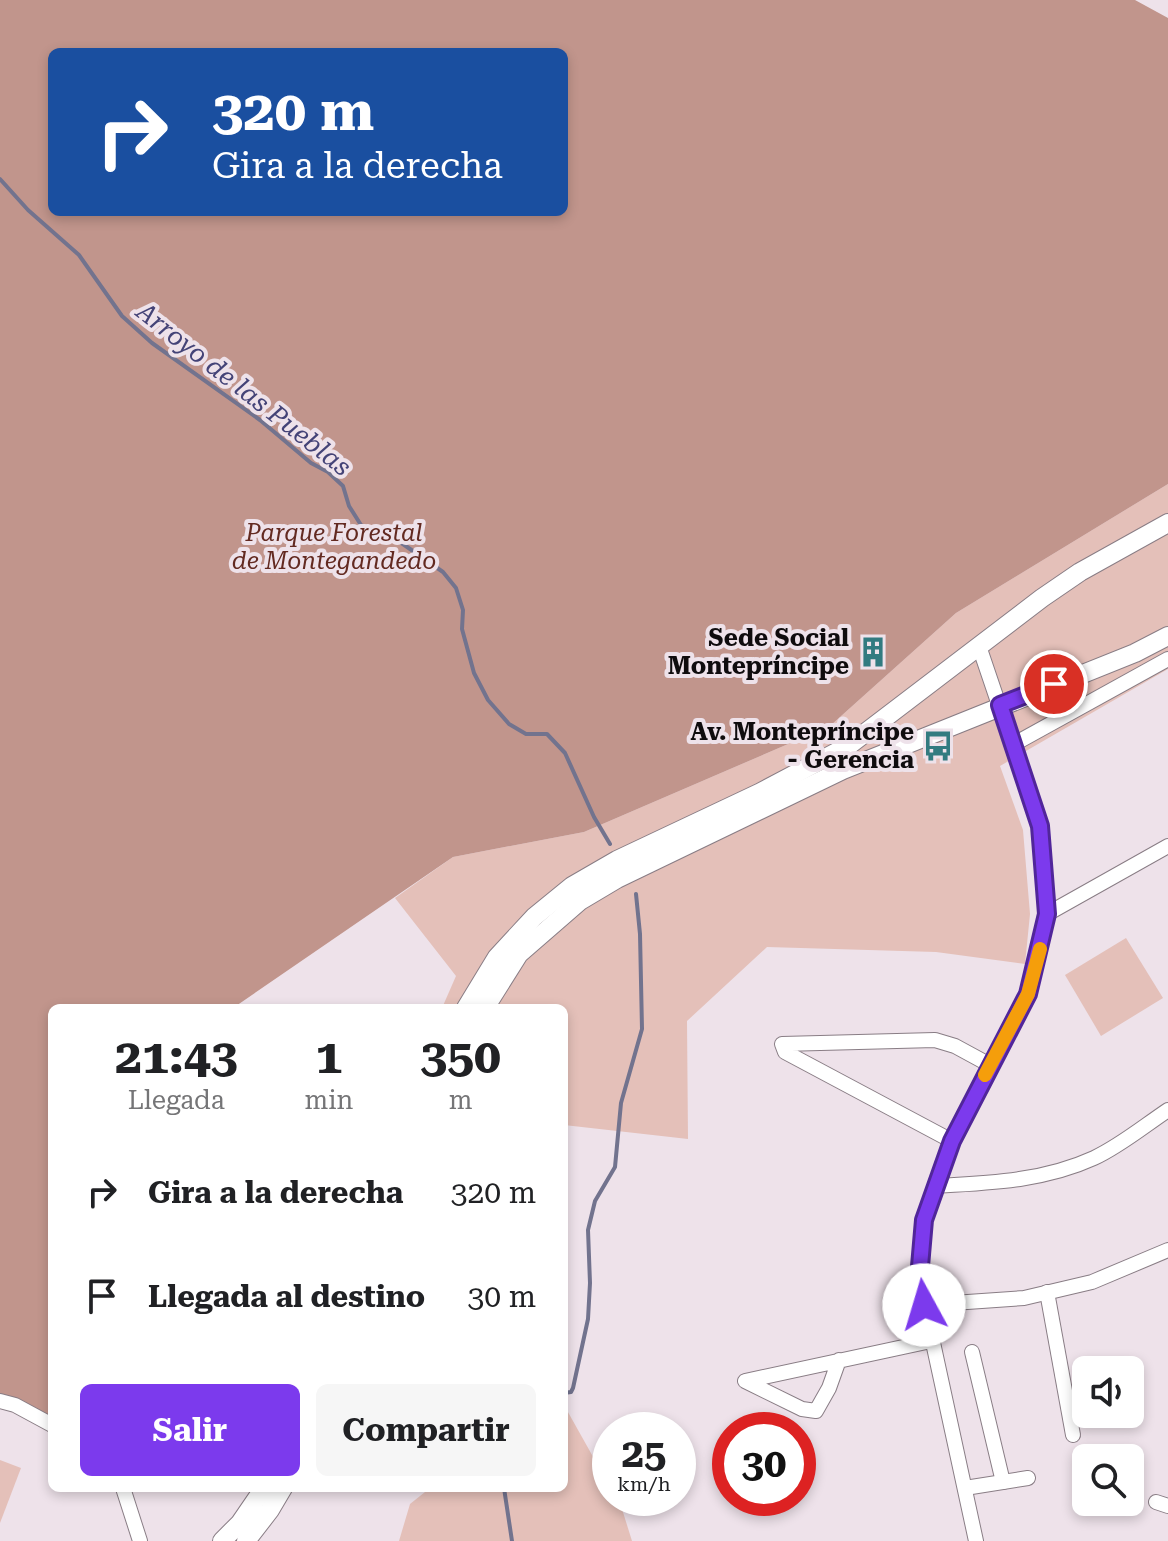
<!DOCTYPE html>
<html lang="es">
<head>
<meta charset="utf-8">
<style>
	body { margin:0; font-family:"Roboto Serif",serif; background:#f6f6f6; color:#202124; height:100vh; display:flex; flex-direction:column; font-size:30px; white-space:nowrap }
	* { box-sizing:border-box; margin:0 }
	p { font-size:26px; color:#757577 }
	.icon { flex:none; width:44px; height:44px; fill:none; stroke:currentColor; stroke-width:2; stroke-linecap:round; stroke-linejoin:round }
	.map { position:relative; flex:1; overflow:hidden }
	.drawer { position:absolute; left:48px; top:1004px; width:520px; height:488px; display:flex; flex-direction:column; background:#fff; border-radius:12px; box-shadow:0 4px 12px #0003 }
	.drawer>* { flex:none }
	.hud { position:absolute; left:48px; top:48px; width:520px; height:168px; border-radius:12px; box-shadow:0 4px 12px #0003; background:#1a4fa0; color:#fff; overflow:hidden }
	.controls { position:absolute; left:1072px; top:1356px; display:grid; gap:16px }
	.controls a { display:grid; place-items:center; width:72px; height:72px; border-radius:12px; background:#fff; box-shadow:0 4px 12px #0003; font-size:40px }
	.speed { position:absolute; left:592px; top:1412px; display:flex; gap:16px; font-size:40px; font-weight:700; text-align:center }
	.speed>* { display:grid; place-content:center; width:104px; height:104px; border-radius:50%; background:#fff; box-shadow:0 4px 12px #0003; line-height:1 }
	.speed small { font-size:20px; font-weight:400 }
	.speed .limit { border:12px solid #d22; background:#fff; color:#111 }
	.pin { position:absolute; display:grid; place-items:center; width:68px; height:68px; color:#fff; margin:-34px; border:4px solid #fff; border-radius:50%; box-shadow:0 2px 8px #0007 }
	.me { position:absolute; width:88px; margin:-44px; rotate:354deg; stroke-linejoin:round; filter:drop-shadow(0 0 6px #0008) }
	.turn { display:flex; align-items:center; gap:28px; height:168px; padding:0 32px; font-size:36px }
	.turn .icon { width:104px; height:104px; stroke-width:2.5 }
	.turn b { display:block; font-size:56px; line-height:68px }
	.eta { display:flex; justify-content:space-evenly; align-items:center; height:136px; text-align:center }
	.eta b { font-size:48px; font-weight:700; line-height:56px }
	.button { display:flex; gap:16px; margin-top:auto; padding:16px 32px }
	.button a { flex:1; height:92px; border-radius:12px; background:#7c3aed; color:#fff; font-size:32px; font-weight:700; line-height:92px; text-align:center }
	.button a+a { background:#f6f6f6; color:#202124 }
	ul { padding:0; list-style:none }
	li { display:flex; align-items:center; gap:24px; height:104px; padding:0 32px }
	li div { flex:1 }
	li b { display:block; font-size:30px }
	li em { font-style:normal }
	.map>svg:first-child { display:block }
	.green { fill:#e4c0b9 }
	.forest { fill:#c1958c; fill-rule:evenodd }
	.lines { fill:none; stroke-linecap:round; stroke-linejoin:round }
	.stream { stroke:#72738e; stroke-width:4 }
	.minor-casing { stroke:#897d85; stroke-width:16 }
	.tertiary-casing { stroke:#897d85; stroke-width:20 }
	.minor { stroke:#fff; stroke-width:14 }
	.tertiary { stroke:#fff; stroke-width:18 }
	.route-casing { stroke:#51269a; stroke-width:20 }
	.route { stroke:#7c3aed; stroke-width:14 }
	.slow { stroke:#f59e0b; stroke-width:14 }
	.labels { text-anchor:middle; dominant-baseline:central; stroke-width:8; stroke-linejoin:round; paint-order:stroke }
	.park-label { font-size:24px; font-style:italic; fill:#632a21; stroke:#eee2ea }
	.poi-label { font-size:24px; font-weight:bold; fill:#0f0c0e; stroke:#eee2ea; text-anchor:end }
	.water-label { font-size:26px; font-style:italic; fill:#444377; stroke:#eee2ea }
</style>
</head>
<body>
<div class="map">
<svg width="1168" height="1541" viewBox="0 0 1168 1541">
	<rect width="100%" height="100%" fill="#eee2ea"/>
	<g class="green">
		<polygon points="1168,484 1168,669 1000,766 1023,830 1030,914 1025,964 936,952 767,947 687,1021 688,1139 564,1125 564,1008 442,1008 456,976 395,898 453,857 584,832 830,726 956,613"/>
		<polygon points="1126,938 1163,998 1101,1036 1065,975"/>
		<polygon points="564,1405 610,1487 610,1498 616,1498 622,1509 632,1541 399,1541 410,1504 430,1488 564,1488"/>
		<polygon points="0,1460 21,1468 0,1523"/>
	</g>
	<path class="forest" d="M0,0H1135L1168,18V484L956,613L830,726L584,832L453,857L233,1008H52V1416H48L0,1399ZM52,52H564V212H52Z"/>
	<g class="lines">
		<g class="stream">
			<polyline points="0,179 28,210 79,255 122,316 152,343 260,420 311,463 328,472 343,486 349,506 361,525 400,542 443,572 456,588 463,610 462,629 474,673 488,700 509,724 526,734 547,734 565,753 594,817 610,844"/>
			<polyline points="564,1393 571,1392 573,1388 588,1319 590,1283 588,1230 595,1201 615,1167 621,1103 642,1029 640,934 636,894"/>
			<polyline points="504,1488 512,1541"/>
		</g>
		<g class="minor-casing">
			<g id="minor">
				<polyline points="1014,744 1168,659"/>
				<polyline points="1047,914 1168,846"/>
				<polyline points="952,1141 785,1052 782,1044 935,1040 955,1046 990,1065"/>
				<path d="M935,1186C990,1183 1044,1181 1094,1158C1120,1146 1144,1126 1168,1110"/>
				<polyline points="1047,1292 1073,1435"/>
				<polyline points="924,1305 1024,1298 1092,1282 1168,1250"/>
				<polyline points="972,1352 1003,1482"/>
				<polyline points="839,1360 829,1388 816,1411 802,1409 745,1381 931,1341"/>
				<polyline points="0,1401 15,1405 52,1425"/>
				<polyline points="123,1488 140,1541"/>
				<polyline points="965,1488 1028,1478"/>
				<polyline points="1156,1502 1168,1506"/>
				<polyline points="976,1541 919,1278 924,1220 952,1141 1028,994 1047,914 1040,826 979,646"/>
			</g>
		</g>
		<g class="tertiary-casing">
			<g id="tertiary">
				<polyline points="466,1008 497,957 534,917 572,886 617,860 759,793 848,746 1042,598 1080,572 1168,523"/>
				<polyline points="485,1008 519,954 580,901 617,879 843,770 1135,653 1168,636"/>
				<polyline points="222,1541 240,1523 264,1488"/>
				<polyline points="246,1541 270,1510 283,1488"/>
			</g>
		</g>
		<use href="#minor" class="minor"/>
		<use href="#tertiary" class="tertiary"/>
	</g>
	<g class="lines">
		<g class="route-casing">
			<polyline id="route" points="924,1305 919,1278 924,1220 952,1141 1028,994 1047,914 1040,826 1000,705 1054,684"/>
		</g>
		<use href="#route" class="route"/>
		<polyline class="slow" points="985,1075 1028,994 1040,949"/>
	</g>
	<defs>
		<g id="building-bare" transform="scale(2.4)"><path d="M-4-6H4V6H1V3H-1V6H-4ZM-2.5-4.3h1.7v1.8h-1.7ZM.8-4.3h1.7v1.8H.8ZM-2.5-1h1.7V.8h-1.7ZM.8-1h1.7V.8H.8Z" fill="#327b80" stroke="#eee2ea" stroke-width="2.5" paint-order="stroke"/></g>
		<g id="bus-bare" transform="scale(2.4)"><path d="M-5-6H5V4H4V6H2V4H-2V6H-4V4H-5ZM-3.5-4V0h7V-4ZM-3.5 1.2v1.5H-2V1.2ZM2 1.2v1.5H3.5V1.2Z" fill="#327b80" stroke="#eee2ea" stroke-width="2.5" paint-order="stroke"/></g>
	</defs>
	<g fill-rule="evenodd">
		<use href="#building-bare" x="873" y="652"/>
		<use href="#bus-bare" x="938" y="746"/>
	</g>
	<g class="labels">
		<g class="park-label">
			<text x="334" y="533">Parque Forestal<tspan x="334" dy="28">de Montegandedo</tspan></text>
		</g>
		<g class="poi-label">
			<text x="849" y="638">Sede Social<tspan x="849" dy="28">Montepríncipe</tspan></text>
			<text x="914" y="732">Av. Montepríncipe<tspan x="914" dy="28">- Gerencia</tspan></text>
		</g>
		<g class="water-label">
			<text transform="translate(244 389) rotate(38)">Arroyo de las Pueblas</text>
		</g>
	</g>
</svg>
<div class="controls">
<a><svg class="icon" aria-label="sound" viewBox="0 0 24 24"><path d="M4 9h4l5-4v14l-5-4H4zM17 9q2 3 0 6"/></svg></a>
<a><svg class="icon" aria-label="search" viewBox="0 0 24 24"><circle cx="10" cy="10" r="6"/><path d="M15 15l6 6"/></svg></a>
</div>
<div class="speed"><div>25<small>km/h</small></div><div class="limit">30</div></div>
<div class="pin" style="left:1054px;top:684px;background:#d93025"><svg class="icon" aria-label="arrive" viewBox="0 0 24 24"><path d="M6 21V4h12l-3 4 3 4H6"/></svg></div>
<svg class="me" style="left:924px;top:1305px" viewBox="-20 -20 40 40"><circle r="19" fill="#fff"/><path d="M0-13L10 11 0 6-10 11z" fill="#7c3aed"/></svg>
<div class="hud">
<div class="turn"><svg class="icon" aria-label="right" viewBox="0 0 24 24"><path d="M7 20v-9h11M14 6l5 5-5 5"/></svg><div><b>320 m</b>Gira a la derecha</div></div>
</div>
<section class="drawer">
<div class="eta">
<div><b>21:43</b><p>Llegada</p></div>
<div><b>1</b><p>min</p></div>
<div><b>350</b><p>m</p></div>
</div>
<ul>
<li><svg class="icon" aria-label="right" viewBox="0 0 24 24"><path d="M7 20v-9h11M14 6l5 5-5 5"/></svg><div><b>Gira a la derecha</b></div><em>320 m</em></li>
<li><svg class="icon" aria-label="arrive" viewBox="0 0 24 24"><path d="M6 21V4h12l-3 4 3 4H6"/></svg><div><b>Llegada al destino</b></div><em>30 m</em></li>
</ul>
<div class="button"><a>Salir</a><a>Compartir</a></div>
</section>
</div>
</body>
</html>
